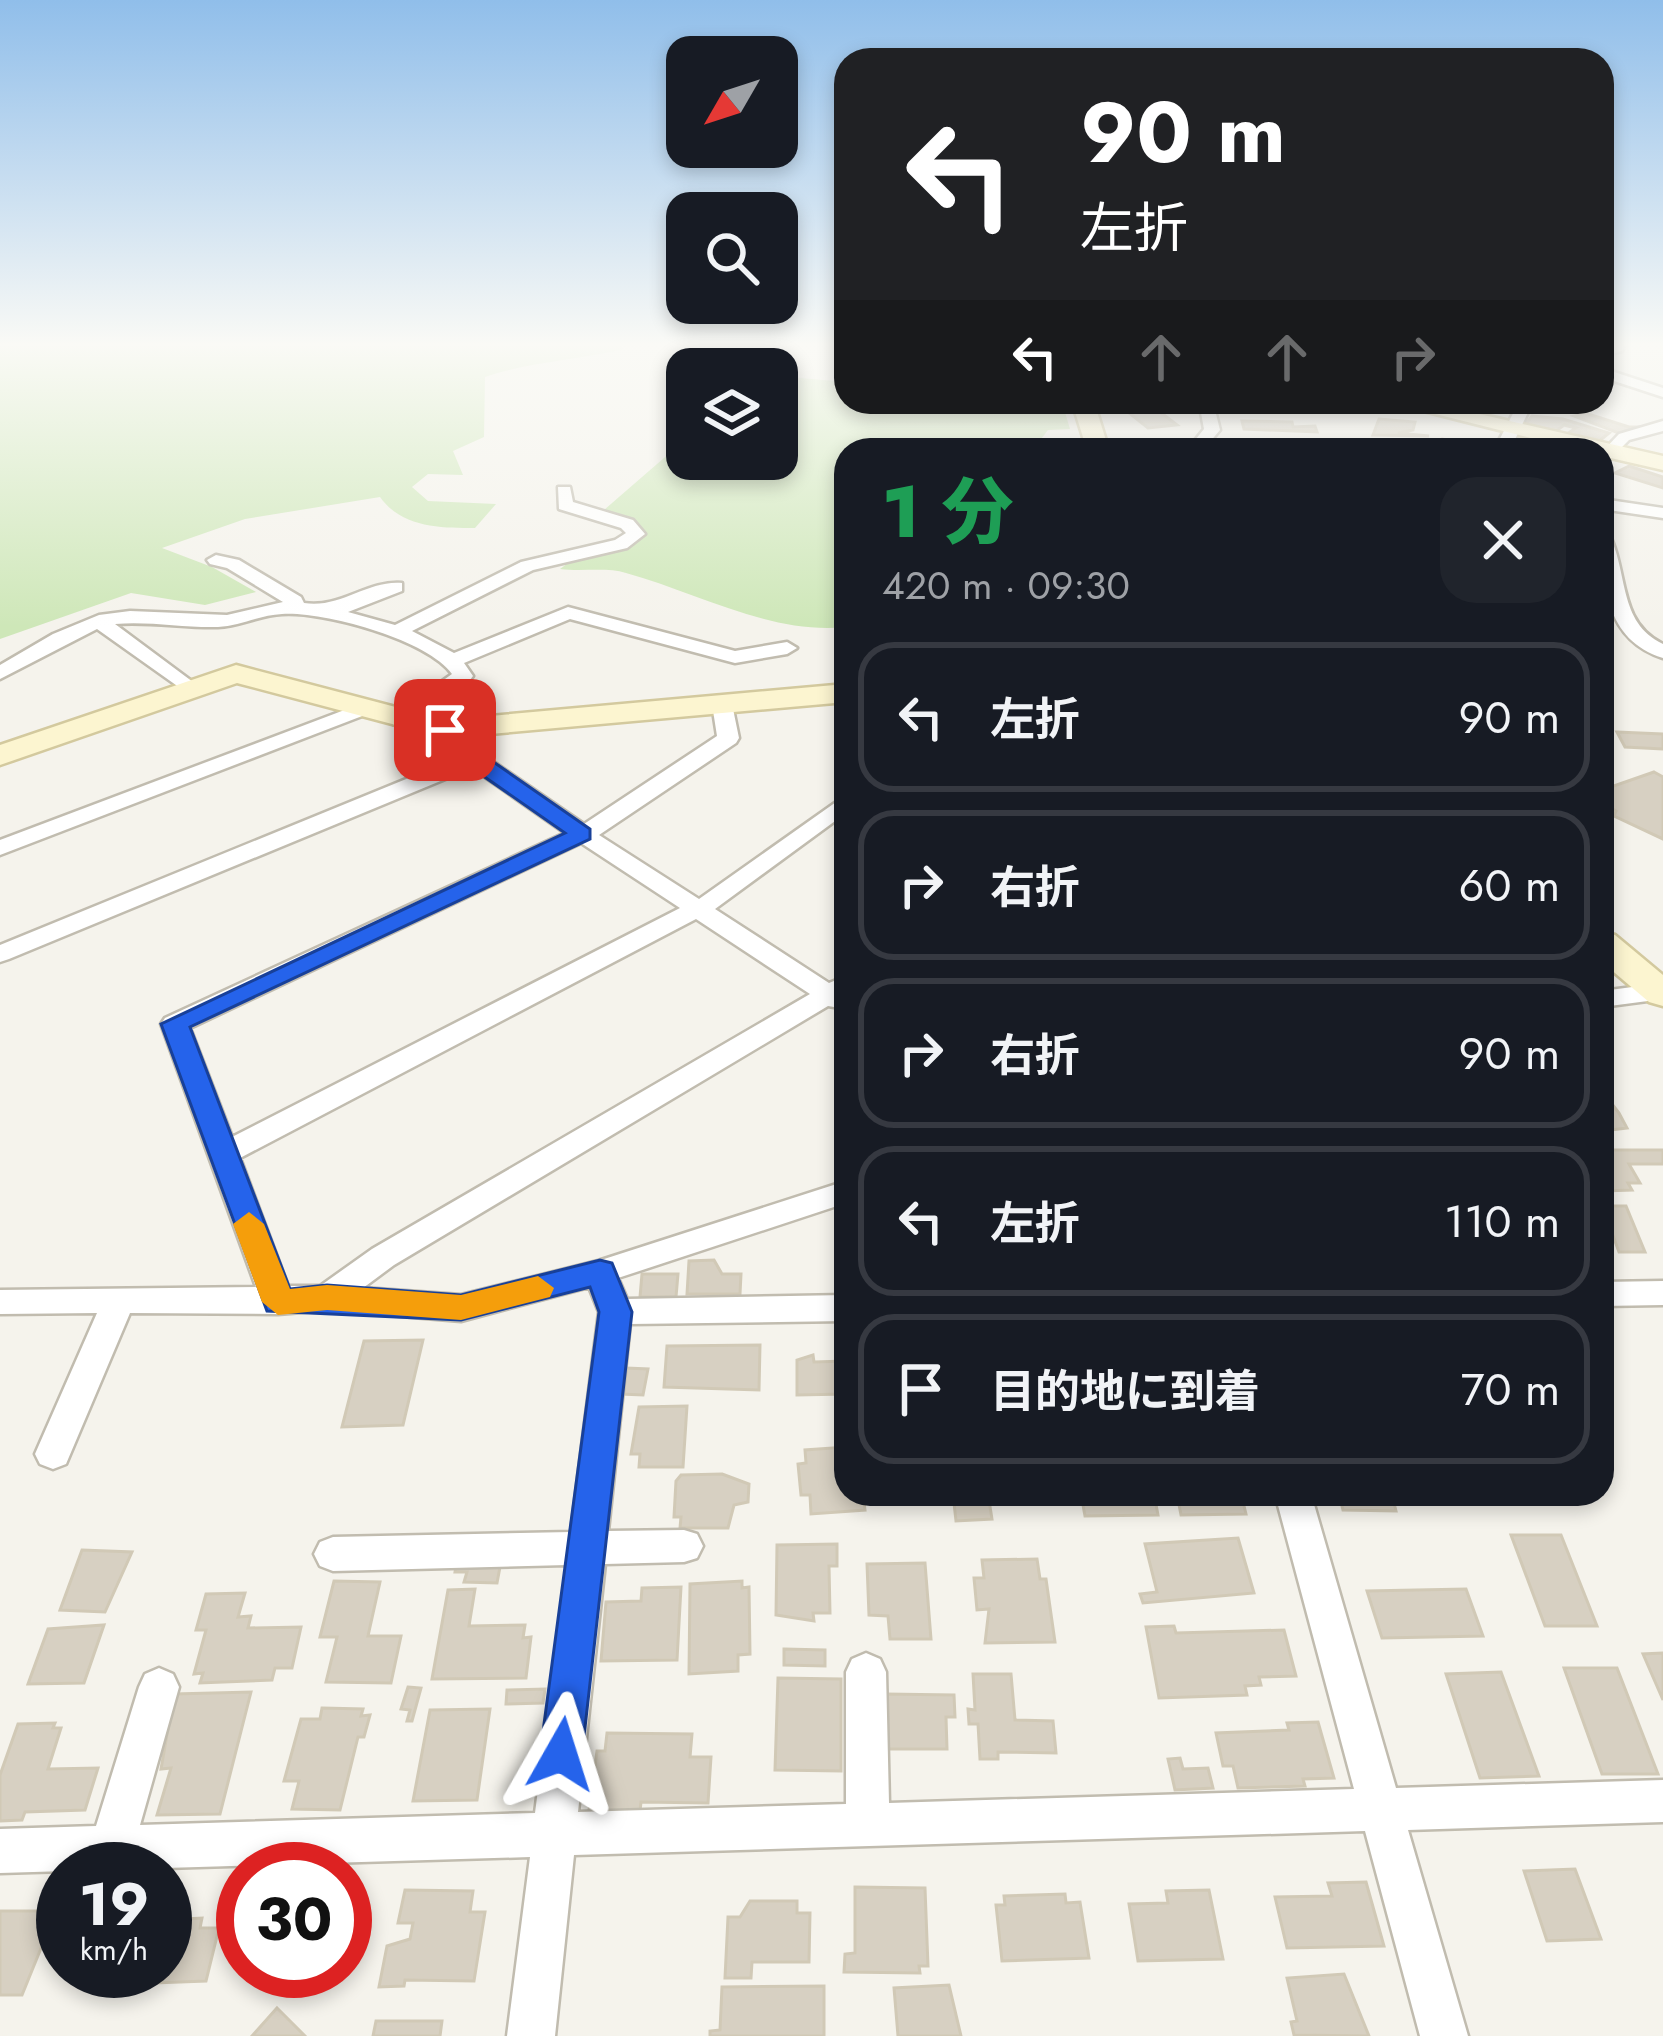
<!DOCTYPE html>
<html lang="ja">
<head>
<meta charset="utf-8">
<style>
	body { margin:0; font-family:Jost,"Noto Sans JP",sans-serif; background:#20242c; color:#f1f3f6; height:100vh; display:flex; flex-direction:column; font-size:45px; white-space:nowrap }
	* { box-sizing:border-box; margin:0 }
	p { font-size:39px; color:#9ea1a6 }
	.icon { flex:none; width:66px; height:66px; fill:none; stroke:currentColor; stroke-width:2; stroke-linecap:round; stroke-linejoin:round }
	.map { position:relative; flex:1; overflow:hidden }
	.panel { position:absolute; left:834px; top:438px; width:780px; height:1068px; display:flex; flex-direction:column; background:#171b24; border-radius:36px; box-shadow:0 6px 18px #0003 }
	.panel>* { flex:none }
	.hud { position:absolute; left:834px; top:48px; width:780px; height:366px; border-radius:36px; box-shadow:0 6px 18px #0003; background:#202124; color:#fff; overflow:hidden }
	.needle { width:78px; rotate:231deg }
	.controls { position:absolute; left:666px; top:36px; display:grid; gap:24px }
	.controls a { display:grid; place-items:center; width:132px; height:132px; border-radius:24px; background:#171b24; box-shadow:0 6px 18px #0003; font-size:60px }
	.speed { position:absolute; left:36px; top:1842px; display:flex; gap:24px; font-size:60px; font-weight:700; text-align:center }
	.speed>* { display:grid; place-content:center; width:156px; height:156px; border-radius:50%; background:#171b24; box-shadow:0 6px 18px #0003; line-height:1 }
	.speed small { font-size:30px; font-weight:400 }
	.speed .limit { border:18px solid #d22; background:#fff; color:#111 }
	.pin { position:absolute; display:grid; place-items:center; width:102px; height:102px; color:#fff; margin:-51px; border-radius:24px; box-shadow:0 6px 18px #0006 }
	.me { position:absolute; width:132px; margin:-66px; rotate:6deg; stroke-linejoin:round; filter:drop-shadow(0 0 9px #0008) }
	.turn { display:flex; align-items:center; gap:42px; height:252px; padding:0 48px; font-size:54px }
	.turn .icon { width:156px; height:156px; stroke-width:2.5 }
	.turn b { display:block; font-size:84px; line-height:102px }
	.lanes { display:flex; align-items:center; height:114px; padding:0 48px; background:#0003; justify-content:center; gap:60px; direction:ltr }
	.lanes .off { opacity:.35 }
	.round { display:grid; place-items:center; flex:none; width:126px; height:126px; border-radius:36px; background:#20242c }
	.overview { display:flex; align-items:center; justify-content:space-between; height:204px; padding:0 48px }
	h1 { font-size:72px; font-weight:800; line-height:90px; color:#1e9e55 }
	ul { padding:0; list-style:none }
	li { display:flex; align-items:center; gap:36px; height:150px; margin:0 24px 18px; padding:0 24px; border:6px solid #363941; border-radius:36px }
	li div { flex:1 }
	li b { display:block; font-size:45px }
	li em { font-style:normal }
	.map>svg:first-child { display:block }
	.green { fill:#cee7b8 }
	.building { fill:#d7d0c2; stroke:#d1c9b6; stroke-width:3 }
	.lines { fill:none; stroke-linecap:round; stroke-linejoin:round }
	.street-casing { stroke:#c1bcaf; stroke-width:5 }
	.secondary-casing { stroke:#d3c99e; stroke-width:5 }
	.street { fill:#fff; fill-rule:evenodd }
	.secondary { fill:#fcf5d0; fill-rule:evenodd }
	.route { fill:#2563eb; stroke:#184099; stroke-width:3 }
	.slow { fill:#f59e0b }
</style>
</head>
<body>
<div class="map">
<svg width="1663" height="2036" viewBox="0 0 1663 2036">
	<rect width="100%" height="100%" fill="#f5f3ec"/>
	<g class="green">
		<path d="M0,342H619L624,349C578,360 529,362 485,377L484,437L453,451L463,475L428,474L412,487L428,501L496,504L475,528C441,528 402,528 380,497L245,519L162,548L212,567L256,592L205,605L131,593L0,639Z"/>
		<path d="M777,376L846,382V402H1062L1070,429L1048,430L1038,443L973,450H846V627C771,635 696,592 626,573C607,567 581,572 560,569L579,555L646,533L604,510L687,438V459H777Z"/>
	</g>
	<g class="building">
		<polygon points="1151,405 1177,425 1148,428 1123,408"/>
		<polygon points="1585,413 1629,427 1644,427 1621,434 1574,416"/>
		<polygon points="1532,416 1563,419 1609,433 1598,442 1567,434 1576,428 1564,425 1555,432 1525,425"/>
		<polygon points="1379,419 1415,422 1413,430 1398,433 1429,436 1373,435"/>
		<polygon points="1242,421 1292,422 1293,427 1315,426 1317,432 1244,429"/>
		<polygon points="1442,439 1492,449 1425,446"/>
		<polygon points="1629,466 1663,477 1663,488 1615,473"/>
		<polygon points="1617,732 1663,734 1663,749 1625,747"/>
		<polygon points="1654,772 1663,777 1663,839 1614,816 1616,811 1602,802 1602,790"/>
		<polygon points="1602,1091 1619,1113 1627,1128 1602,1131"/>
		<polygon points="1602,1150 1663,1150 1663,1164 1629,1164 1640,1183 1628,1183 1632,1190 1602,1191"/>
		<polygon points="1602,1206 1626,1206 1645,1252 1619,1252"/>
		<polygon points="714,1260 722,1274 741,1274 740,1294 687,1294 689,1261"/>
		<polygon points="642,1274 678,1274 676,1297 640,1297"/>
		<polygon points="423,1340 403,1425 342,1427 364,1341"/>
		<polygon points="760,1345 759,1390 664,1387 667,1346"/>
		<polygon points="845,1353 846,1353 846,1394 797,1395 797,1360 813,1355 814,1362 846,1361"/>
		<polygon points="626,1368 648,1369 643,1395 621,1394"/>
		<polygon points="687,1406 683,1467 639,1467 640,1454 631,1454 639,1407"/>
		<polygon points="846,1447 846,1494 872,1494 873,1501 864,1502 865,1510 811,1514 810,1495 801,1495 798,1464 806,1463 805,1450"/>
		<polygon points="722,1474 749,1484 748,1502 734,1505 728,1528 680,1528 681,1517 674,1517 676,1481 681,1475"/>
		<polygon points="953,1494 988,1494 992,1519 956,1521"/>
		<polygon points="1081,1494 1154,1494 1158,1515 1085,1516"/>
		<polygon points="1177,1494 1241,1494 1246,1514 1181,1515"/>
		<polygon points="1339,1494 1396,1494 1399,1503 1394,1503 1396,1511 1343,1510"/>
		<polygon points="1511,1535 1561,1535 1597,1626 1545,1626"/>
		<polygon points="1238,1538 1254,1593 1143,1603 1140,1594 1157,1592 1145,1544"/>
		<polygon points="837,1544 837,1566 829,1566 830,1613 813,1613 814,1621 776,1615 777,1545"/>
		<polygon points="82,1550 132,1552 105,1612 60,1610"/>
		<polygon points="1037,1559 1040,1579 1046,1579 1055,1642 985,1643 989,1609 977,1610 974,1578 984,1578 982,1560"/>
		<polygon points="925,1563 931,1639 890,1639 888,1616 869,1615 867,1564"/>
		<polygon points="456,1566 500,1567 497,1583 464,1582 467,1572 455,1572"/>
		<polygon points="334,1581 380,1582 368,1636 401,1636 391,1683 326,1682 337,1637 320,1637"/>
		<polygon points="742,1581 742,1588 749,1587 750,1654 738,1655 738,1671 689,1674 690,1584"/>
		<polygon points="681,1587 677,1660 601,1661 606,1602 641,1601 642,1588"/>
		<polygon points="475,1589 469,1626 525,1625 523,1638 531,1637 526,1678 432,1679 448,1590"/>
		<polygon points="1466,1589 1483,1636 1382,1638 1367,1591"/>
		<polygon points="245,1593 238,1617 251,1616 248,1628 301,1627 292,1668 275,1668 272,1680 200,1683 203,1673 194,1674 206,1630 196,1630 206,1594"/>
		<polygon points="104,1625 84,1683 28,1684 48,1629"/>
		<polygon points="1174,1626 1176,1633 1284,1630 1296,1676 1259,1677 1261,1685 1245,1686 1247,1695 1159,1698 1146,1627"/>
		<polygon points="784,1649 825,1650 825,1666 784,1665"/>
		<polygon points="1663,1653 1663,1700 1643,1654"/>
		<polygon points="1564,1668 1617,1668 1658,1774 1602,1774"/>
		<polygon points="1501,1672 1539,1776 1480,1778 1446,1674"/>
		<polygon points="973,1674 1011,1674 1015,1720 1053,1721 1056,1753 998,1752 998,1759 980,1759 978,1724 969,1724 968,1709 975,1710"/>
		<polygon points="778,1678 841,1679 841,1771 775,1770"/>
		<polygon points="408,1687 421,1688 412,1721 407,1721 410,1710 401,1709"/>
		<polygon points="545,1689 543,1703 506,1704 507,1690"/>
		<polygon points="251,1692 220,1814 157,1815 171,1768 161,1769 174,1694"/>
		<polygon points="885,1694 954,1695 955,1717 946,1717 947,1749 885,1749"/>
		<polygon points="322,1708 363,1709 361,1716 370,1715 364,1737 358,1737 340,1810 292,1809 299,1781 284,1781 301,1719 320,1719"/>
		<polygon points="490,1709 477,1800 413,1801 430,1710"/>
		<polygon points="1318,1722 1334,1778 1303,1779 1305,1786 1238,1788 1233,1766 1223,1766 1216,1733 1289,1730 1287,1723"/>
		<polygon points="55,1723 53,1728 61,1728 48,1769 98,1768 85,1810 25,1812 22,1820 0,1821 0,1775 18,1724"/>
		<polygon points="607,1733 692,1734 690,1757 711,1757 708,1803 641,1802 640,1811 589,1810 597,1751 605,1751"/>
		<polygon points="1180,1758 1183,1769 1208,1768 1213,1788 1175,1790 1168,1759"/>
		<polygon points="1575,1869 1601,1939 1547,1941 1524,1871"/>
		<polygon points="1366,1882 1384,1946 1287,1948 1275,1897 1332,1896 1328,1883"/>
		<polygon points="855,1887 925,1888 928,1966 919,1966 920,1973 844,1972 845,1954 855,1953"/>
		<polygon points="405,1890 473,1891 470,1912 485,1912 474,1981 405,1980 404,1986 379,1987 387,1946 410,1939 413,1923 398,1923"/>
		<polygon points="1209,1890 1223,1959 1138,1961 1129,1904 1168,1903 1166,1891"/>
		<polygon points="1065,1894 1066,1903 1080,1902 1089,1958 1002,1961 996,1905 1005,1905 1004,1896"/>
		<polygon points="750,1901 797,1901 797,1913 810,1913 809,1962 752,1962 751,1978 725,1978 728,1917 740,1917"/>
		<polygon points="0,1911 49,1911 44,1926 50,1926 22,1995 0,1995"/>
		<polygon points="202,1918 200,1928 219,1928 206,1981 128,1984 132,1971 165,1971 165,1920"/>
		<polygon points="1344,1974 1369,2036 1294,2035 1291,2022 1297,2021 1287,1978"/>
		<polygon points="949,1985 961,2036 898,2036 894,1988"/>
		<polygon points="824,1986 824,2036 710,2036 710,2031 720,2030 722,1987"/>
		<polygon points="277,2008 305,2036 252,2036"/>
		<polygon points="376,2021 442,2021 440,2036 373,2036"/>
	</g>
	<g class="lines">
		<g class="street-casing">
			<g id="street">
				<polygon points="1612,342 1626,342 1622,351 1602,356 1602,348"/>
				<polygon points="1602,368 1663,388 1663,397 1602,377"/>
				<polygon points="1199,402 1213,402 1220,430 1203,450 1187,450 1204,429"/>
				<polygon points="1519,402 1533,402 1510,450 1494,450"/>
				<polygon points="1663,421 1663,431 1629,440 1615,454 1602,452 1619,434"/>
				<path d="M558,487H570L573,502L633,520L645,534L627,548L533,570L412,631L454,653L568,607L735,651L787,642L797,648L787,654L735,663L570,619L464,663L473,676L470,680L400,726L393,724V716L452,674C427,639 322,611 282,614C260,615 240,626 218,627C184,628 150,621 115,624L197,685L200,689L190,695L97,629L0,679V665L53,634L99,615L130,611L227,615L283,602L227,568L210,564L207,560L216,555L239,560L301,597L304,603C340,609 367,580 402,583V591L348,612L395,625L521,562L615,540L626,533L621,528L559,509Z"/>
				<polygon points="1602,499 1663,508 1663,518 1602,509"/>
				<path d="M1602,531L1608,532C1629,572 1617,622 1663,644V658C1605,640 1602,583 1602,531Z"/>
				<path d="M722,698L732,704L739,738L736,743L599,835L699,899L846,795V813L715,909L829,983L846,976V1009L828,1006L394,1265L363,1288L461,1295L598,1261L846,1181V1203L618,1278L627,1299L846,1295V1321L630,1324L608,1531L684,1530L697,1534L703,1546L697,1558L684,1562L605,1564L578,1812L846,1804V1672L852,1659L866,1653L880,1659L886,1672L889,1803L1354,1789L1275,1494H1311L1396,1788L1663,1780V1822L1408,1830L1468,2036H1420L1365,1831L574,1855L555,2036H507L530,1857L0,1873V1829L96,1826L139,1687L145,1674L159,1668L173,1674L179,1687L140,1825L535,1813L567,1565L333,1571L320,1566L314,1554L320,1542L333,1537L571,1532L599,1312L589,1287L461,1321L327,1310L278,1314L130,1313L66,1464L53,1469L40,1464L35,1454L97,1313L0,1314V1290L256,1287L161,1024L165,1018L565,833L472,768L9,959L0,962V945L460,757L434,729L445,723L453,724L482,754L584,824L717,736L712,704ZM581,843L680,908L232,1137L190,1028ZM696,919L810,994L372,1249L320,1286H288L240,1158Z"/>
				<polygon points="363,703 370,705 370,713 0,855 0,840"/>
				<polygon points="1663,983 1663,999 1602,1007 1602,991"/>
				<polygon points="1663,1281 1663,1305 1602,1306 1602,1282"/>
			</g>
		</g>
		<g class="secondary-casing">
			<g id="secondary">
				<polygon points="1072,402 1094,402 1109,450 1087,450"/>
				<polygon points="1388,402 1427,402 1663,456 1663,470 1602,456 1602,450 1578,450"/>
				<polygon points="236,665 445,720 846,684 846,702 445,738 237,683 0,765 0,745"/>
				<polygon points="1602,932 1615,935 1663,975 1663,1006 1649,1002 1602,962"/>
			</g>
		</g>
		<use href="#street" class="street"/>
		<use href="#secondary" class="secondary"/>
	</g>
	<linearGradient id="sky" x2="0" y2="1"><stop stop-color="#90beea"/><stop offset="0.55" stop-color="#fafaf6"/><stop offset="1" stop-color="#fafaf6" stop-opacity="0"/></linearGradient>
	<rect width="1663" height="627" fill="url(#sky)"/>
	<polygon class="route" points="438,725 453,725 482,754 590,829 590,839 190,1027 290,1289 327,1285 461,1295 600,1260 612,1263 632,1312 582,1754 576,1769 561,1775 546,1769 540,1754 599,1312 590,1287 461,1320 267,1311 161,1024 565,833 466,764 438,734"/>
	<polygon class="slow" points="249,1212 264,1224 290,1289 327,1285 461,1295 538,1276 554,1288 550,1297 461,1320 327,1310 278,1315 262,1302 233,1224"/>
</svg>
<div class="controls">
<a><svg class="needle" viewBox="-14 -14 28 28"><path d="M0-13l5 13h-10z" fill="#e53935"/><path d="M0 13l5-13h-10z" fill="#9ea1a6"/></svg></a>
<a><svg class="icon" aria-label="search" viewBox="0 0 24 24"><circle cx="10" cy="10" r="6"/><path d="M15 15l6 6"/></svg></a>
<a><svg class="icon" aria-label="layers" viewBox="0 0 24 24"><path d="M12 4l9 5-9 5-9-5zM3 14l9 5 9-5"/></svg></a>
</div>
<div class="speed"><div>19<small>km/h</small></div><div class="limit">30</div></div>
<div class="pin" style="left:445px;top:730px;background:#d93025"><svg class="icon" aria-label="arrive" viewBox="0 0 24 24"><path d="M6 21V4h12l-3 4 3 4H6"/></svg></div>
<svg class="me" style="left:561px;top:1754px" viewBox="-20 -20 40 40"><path d="M0-17L14 15 0 8-14 15z" fill="#2563eb" stroke="#fff" stroke-width="4"/></svg>
<div class="hud">
<div class="turn"><svg class="icon" aria-label="left" viewBox="0 0 24 24"><path d="M17 20v-9H6M10 6l-5 5 5 5"/></svg><div><b>90 m</b>左折</div></div>
<div class="lanes"><svg class="icon" aria-label="left" viewBox="0 0 24 24"><path d="M17 20v-9H6M10 6l-5 5 5 5"/></svg><svg class="icon off" aria-label="ahead" viewBox="0 0 24 24"><path d="M12 20V5M6 11l6-6 6 6"/></svg><svg class="icon off" aria-label="ahead" viewBox="0 0 24 24"><path d="M12 20V5M6 11l6-6 6 6"/></svg><svg class="icon off" aria-label="right" viewBox="0 0 24 24"><path d="M7 20v-9h11M14 6l5 5-5 5"/></svg></div>
</div>
<section class="panel">
<div class="overview"><div><h1>1 分</h1><p>420 m · 09:30</p></div><a class="round"><svg class="icon" aria-label="close" viewBox="0 0 24 24"><path d="M6 6l12 12M18 6L6 18"/></svg></a></div>
<ul>
<li><svg class="icon" aria-label="left" viewBox="0 0 24 24"><path d="M17 20v-9H6M10 6l-5 5 5 5"/></svg><div><b>左折</b></div><em>90 m</em></li>
<li><svg class="icon" aria-label="right" viewBox="0 0 24 24"><path d="M7 20v-9h11M14 6l5 5-5 5"/></svg><div><b>右折</b></div><em>60 m</em></li>
<li><svg class="icon" aria-label="right" viewBox="0 0 24 24"><path d="M7 20v-9h11M14 6l5 5-5 5"/></svg><div><b>右折</b></div><em>90 m</em></li>
<li><svg class="icon" aria-label="left" viewBox="0 0 24 24"><path d="M17 20v-9H6M10 6l-5 5 5 5"/></svg><div><b>左折</b></div><em>110 m</em></li>
<li><svg class="icon" aria-label="arrive" viewBox="0 0 24 24"><path d="M6 21V4h12l-3 4 3 4H6"/></svg><div><b>目的地に到着</b></div><em>70 m</em></li>
</ul>
</section>
</div>
</body>
</html>
